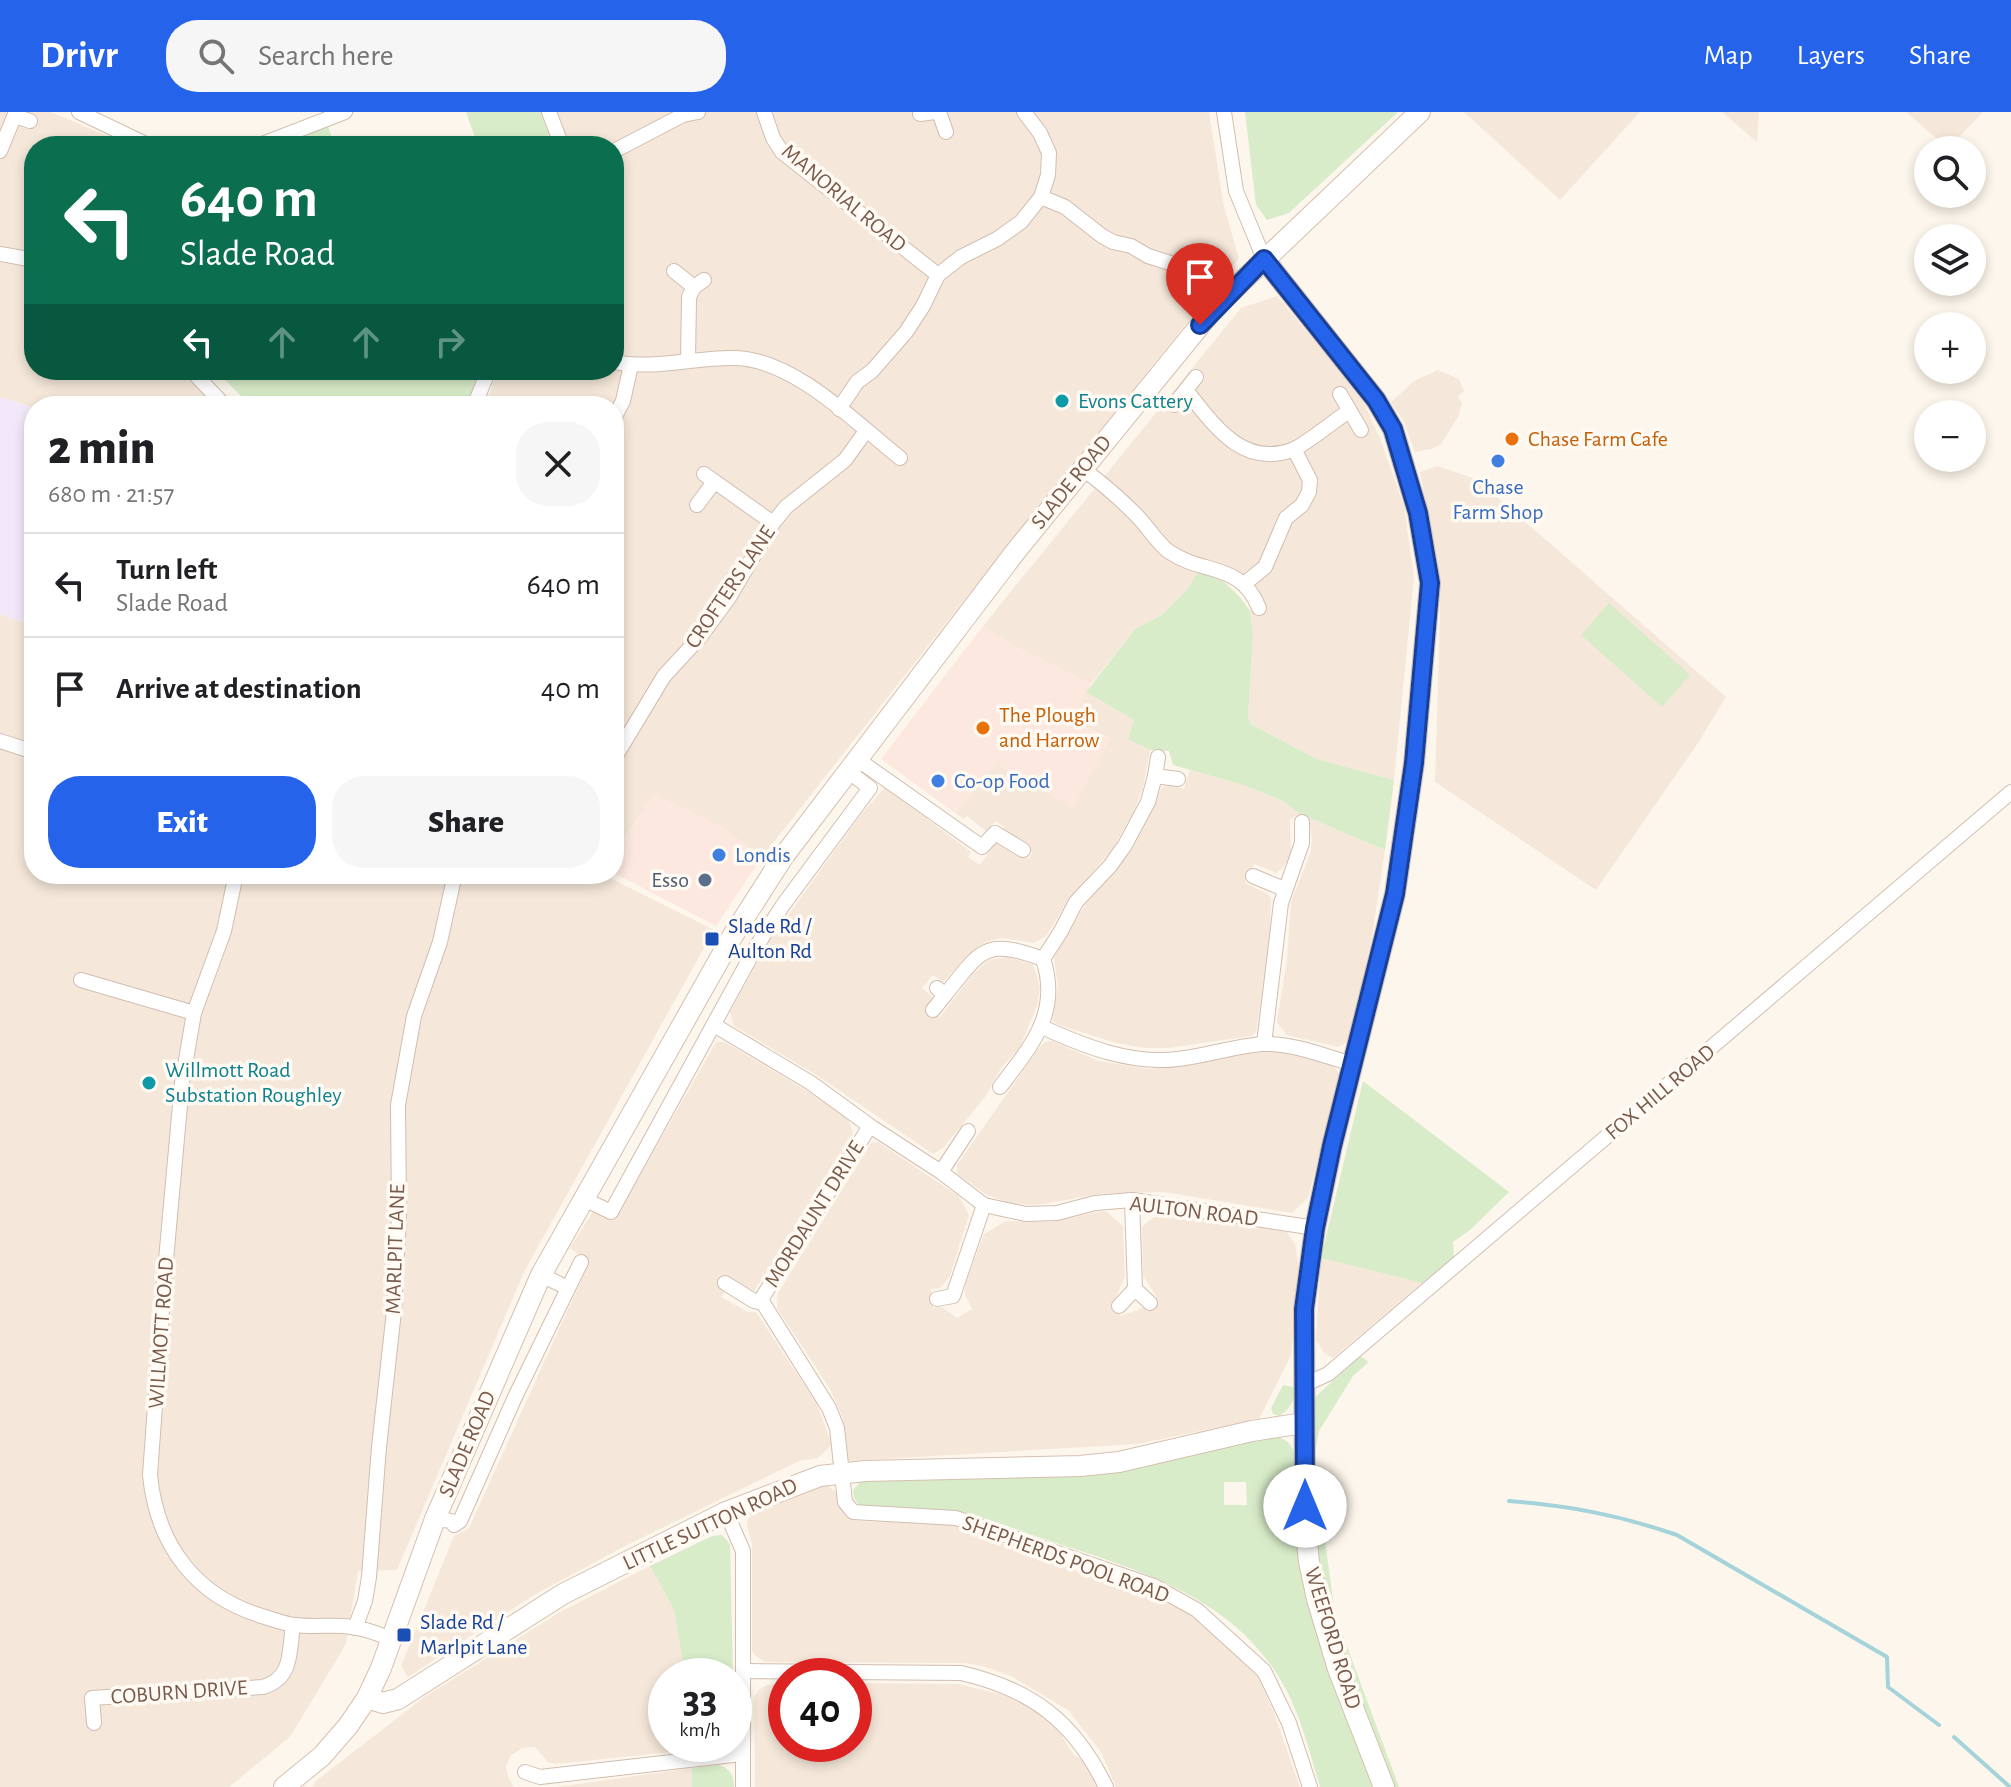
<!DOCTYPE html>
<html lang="en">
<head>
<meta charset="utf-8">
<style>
	body { margin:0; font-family:"Alegreya Sans",sans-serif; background:#f6f6f6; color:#202124; height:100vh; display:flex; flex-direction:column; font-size:30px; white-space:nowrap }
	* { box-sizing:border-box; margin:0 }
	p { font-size:26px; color:#757577 }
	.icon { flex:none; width:44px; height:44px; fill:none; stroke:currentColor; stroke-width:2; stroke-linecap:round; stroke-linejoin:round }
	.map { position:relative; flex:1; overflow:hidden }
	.details { position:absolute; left:24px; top:284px; width:600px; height:488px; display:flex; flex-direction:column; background:#fff; border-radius:32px; box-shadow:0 4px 12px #0003 }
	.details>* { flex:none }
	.guide { position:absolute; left:24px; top:24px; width:600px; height:244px; border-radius:32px; box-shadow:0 4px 12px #0003; background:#0b6e4f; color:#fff; overflow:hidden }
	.buttons { position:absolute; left:1914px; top:24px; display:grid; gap:16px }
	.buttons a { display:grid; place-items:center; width:72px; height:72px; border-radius:50%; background:#fff; box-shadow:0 4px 12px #0003; font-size:40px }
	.speed { position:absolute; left:648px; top:1546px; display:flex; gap:16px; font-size:40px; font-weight:700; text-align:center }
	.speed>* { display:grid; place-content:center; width:104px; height:104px; border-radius:50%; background:#fff; box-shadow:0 4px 12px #0003; line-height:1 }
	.speed small { font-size:20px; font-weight:400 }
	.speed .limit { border:12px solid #d22; background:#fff; color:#111 }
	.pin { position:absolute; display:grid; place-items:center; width:68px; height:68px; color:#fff; margin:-82px -34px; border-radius:50% 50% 50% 0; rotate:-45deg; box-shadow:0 0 8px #0007 }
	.pin .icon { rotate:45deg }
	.me { position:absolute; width:88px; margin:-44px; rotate:0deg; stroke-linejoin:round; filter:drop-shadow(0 0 6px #0008) }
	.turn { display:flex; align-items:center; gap:28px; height:168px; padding:0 24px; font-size:36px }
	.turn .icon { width:104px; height:104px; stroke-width:2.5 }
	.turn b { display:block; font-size:56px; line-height:68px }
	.lanes { display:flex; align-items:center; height:76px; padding:0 24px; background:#0003; justify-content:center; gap:40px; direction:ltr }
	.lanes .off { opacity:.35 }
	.round { display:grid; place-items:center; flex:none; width:84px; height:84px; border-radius:32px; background:#f6f6f6 }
	.headline { display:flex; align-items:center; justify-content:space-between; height:136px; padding:0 24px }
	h1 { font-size:48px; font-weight:800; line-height:60px }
	.cta { display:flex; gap:16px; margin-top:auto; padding:16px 24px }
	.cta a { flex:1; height:92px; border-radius:32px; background:#2563eb; color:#fff; font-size:32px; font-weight:800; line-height:92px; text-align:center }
	.cta a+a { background:#f6f6f6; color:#202124 }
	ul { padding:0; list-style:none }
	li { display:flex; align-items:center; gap:24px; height:104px; padding:0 24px; border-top:2px solid #e0e0e0 }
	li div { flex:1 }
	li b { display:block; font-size:30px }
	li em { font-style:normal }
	header { display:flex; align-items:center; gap:48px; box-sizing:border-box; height:112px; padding:0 40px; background:#2563eb; color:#fff }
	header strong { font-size:38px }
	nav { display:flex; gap:44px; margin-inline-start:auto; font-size:28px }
	.search { width:560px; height:72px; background:#f6f6f6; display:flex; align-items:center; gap:20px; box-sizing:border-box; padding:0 28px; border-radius:32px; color:#757577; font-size:30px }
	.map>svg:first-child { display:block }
	.residential { fill:#f5e8da }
	.commercial { fill:#fde8e0 }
	.education { fill:#f3e8fa }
	.green { fill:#d8ecc9; fill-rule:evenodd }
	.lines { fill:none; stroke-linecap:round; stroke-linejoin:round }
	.stream { stroke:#a5d3da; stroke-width:4 }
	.street-casing { stroke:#d1beb0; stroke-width:16 }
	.secondary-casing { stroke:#d6c0b0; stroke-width:22 }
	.street { stroke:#fff; stroke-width:14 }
	.secondary { stroke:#fff; stroke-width:20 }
	.route-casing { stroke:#184099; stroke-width:20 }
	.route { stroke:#2563eb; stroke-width:14 }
	.culture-dot { fill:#0f9aa8; stroke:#fffaf3; stroke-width:3 }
	.food-dot { fill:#e8710a; stroke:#fffaf3; stroke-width:3 }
	.shop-dot { fill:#3f7fe0; stroke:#fffaf3; stroke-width:3 }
	.service-dot { fill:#5c6f8a; stroke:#fffaf3; stroke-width:3 }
	.transit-dot { fill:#1a4fb4; stroke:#fffaf3; stroke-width:3 }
	.labels { text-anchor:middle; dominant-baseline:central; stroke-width:7; stroke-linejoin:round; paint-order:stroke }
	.street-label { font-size:22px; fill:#7a5c4d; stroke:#fffaf3 }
	.culture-label { font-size:22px; fill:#0d838f; stroke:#fffaf3; text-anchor:start }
	.food-label { font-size:22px; fill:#c56008; stroke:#fffaf3; text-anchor:start }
	.shop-label { font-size:22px; fill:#366cbe; stroke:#fffaf3; text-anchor:start }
	.service-label { font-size:22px; fill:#4e5e75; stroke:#fffaf3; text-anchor:end }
	.transit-label { font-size:22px; fill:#164399; stroke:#fffaf3; text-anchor:start }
</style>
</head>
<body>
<header>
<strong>Drivr</strong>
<div class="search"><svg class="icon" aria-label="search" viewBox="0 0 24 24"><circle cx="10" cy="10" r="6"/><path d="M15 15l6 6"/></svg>Search here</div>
<nav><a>Map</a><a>Layers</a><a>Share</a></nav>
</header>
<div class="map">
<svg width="2011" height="1675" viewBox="0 0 2011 1675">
	<rect width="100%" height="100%" fill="#fdf6ec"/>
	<g class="residential">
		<polygon points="0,0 51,0 131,34 34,34 34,258 185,258 214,294 34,294 34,296 0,285"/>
		<polygon points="541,0 1209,0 1224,95 1239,146 987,459 762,745 722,715 654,683 614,741 614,294 485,294 498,258 614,258 614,34 552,34"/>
		<polygon points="1464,0 1640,0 1560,88"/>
		<polygon points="1722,0 1759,0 1757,30"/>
		<polygon points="1906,0 1983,0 1948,36"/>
		<polygon points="1277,184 1316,230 1364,291 1381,329 1404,394 1414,465 1394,668 1317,647 1252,613 1248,605 1253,524 1250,499 1259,488 1225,454 1205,449 1186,479 1163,502 1135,517 1091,572 1015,535 983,514 1241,196"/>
		<polygon points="1438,258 1459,267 1464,279 1458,284 1462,292 1458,305 1441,332 1431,337 1415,340 1404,310 1391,290 1414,269"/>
		<polygon points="1437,354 1476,367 1726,585 1696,634 1596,778 1435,670 1440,504 1436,442 1420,360"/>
		<polygon points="0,502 34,514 34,762 602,762 714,818 524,1160 397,1458 358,1459 346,1532 290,1625 229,1675 0,1675"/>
		<polygon points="1086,580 1134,608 1128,627 1150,638 1143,676 1133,701 1113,736 1066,792 1046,824 1034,831 1001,826 985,830 971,840 943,870 933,863 922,876 934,886 929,896 940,905 974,861 989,848 1007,845 1033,852 1040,875 1037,894 1020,935 1001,956 985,985 943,1036 933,1042 818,964 734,914 730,900 768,831 859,705 885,675 971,740 968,745 980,753 997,729 1029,747 1032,740 1002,719 1004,715 996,709 986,719 967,704 964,707 955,701 997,650 1029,674 1110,626 1071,609"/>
		<polygon points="1190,658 1243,673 1283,689 1300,702 1290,708 1291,742 1283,756 1276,761 1254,752 1245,771 1268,782 1271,787 1269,844 1256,920 1251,924 1169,936 1145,936 1116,931 1056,912 1052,908 1058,876 1054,845 1087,790 1132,738 1161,676 1169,672 1184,677"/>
		<polygon points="1309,706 1385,738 1372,824 1350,929 1338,935 1287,923 1277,910 1287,847 1291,790 1310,742 1312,729"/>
		<polygon points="1052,929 1099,949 1149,957 1262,939 1284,940 1333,954 1340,962 1308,1086 1292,1101 1164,1080 1098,1082 1044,1092 1029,1093 1008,1090 987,1083 957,1062 957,1053 1039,936 1045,930"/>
		<polygon points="716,930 725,930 829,992 847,1006 851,1014 853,1023 833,1061 754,1179 729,1165 722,1176 724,1180 721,1185 748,1200 756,1200 817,1292 832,1333 818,1346 799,1349 623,1435 534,1483 408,1565 401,1554 454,1424 469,1416 589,1151 570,1136 595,1096 615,1107"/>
		<polygon points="878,1030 957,1083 963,1091 969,1103 950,1164 940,1176 931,1177 933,1196 942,1195 957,1206 972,1197 965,1182 965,1174 984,1122 1006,1109 1051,1110 1101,1099 1107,1100 1123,1114 1125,1164 1114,1189 1120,1204 1138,1198 1157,1185 1143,1164 1142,1115 1161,1099 1286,1119 1295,1132 1300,1162 1291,1243 1259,1307 1137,1332 848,1349 843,1306 830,1277 777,1196 778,1181 871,1031"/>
		<polygon points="1321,1146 1422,1171 1333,1246 1324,1241 1316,1227"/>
		<polygon points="817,1373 828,1374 835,1379 848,1403 856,1409 950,1412 1120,1475 1148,1477 1181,1494 1212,1516 1238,1539 1258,1565 1273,1598 1300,1675 1116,1675 1101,1640 1068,1598 1011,1564 982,1554 966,1551 765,1550 757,1545 752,1539 752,1431 747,1414 748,1407 754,1400"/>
		<polygon points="650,1454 674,1498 685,1564 666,1564 666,1632 691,1632 692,1638 555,1652 548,1650 535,1635 523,1636 511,1643 506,1654 508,1665 514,1675 312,1675 316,1669 423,1586 560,1500"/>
		<polygon points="854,1571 959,1572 1003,1583 1041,1602 1053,1610 1074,1643 1086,1650 1099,1675 755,1675 754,1587 758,1578 767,1573 786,1572 786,1632 854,1632"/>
		<polygon points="692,1656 692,1675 557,1675"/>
	</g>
	<g class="commercial">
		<polygon points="983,514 1015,535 1091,572 1071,609 1110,627 1073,696 1032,671 1029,674 997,651 955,701 881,647"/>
		<polygon points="654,683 722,715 762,745 716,814 614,761 614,741"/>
	</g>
	<polygon class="education" points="0,285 34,296 34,514 0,502"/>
	<g class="green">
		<polygon points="466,0 541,0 552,34 478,34"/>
		<polygon points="1245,0 1398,0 1289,101 1267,108 1256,93"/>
		<polygon points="327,12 335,34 270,34"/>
		<polygon points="215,258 481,258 466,294 251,294"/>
		<polygon points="1198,460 1224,470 1240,485 1250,499 1253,524 1248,605 1252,613 1317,647 1394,668 1385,738 1300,702 1283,689 1243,673 1173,653 1169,639 1150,638 1128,627 1134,608 1086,580 1135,517 1163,502 1186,479"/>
		<polygon points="1609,491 1690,563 1662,595 1581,523"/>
		<polygon points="1363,969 1509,1080 1470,1118 1453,1130 1454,1146 1422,1171 1321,1146"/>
		<polygon points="1360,1244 1369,1250 1353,1264 1319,1319 1315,1340 1317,1369 1335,1502 1399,1675 1393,1675 1334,1519 1314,1430 1312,1288"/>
		<path d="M1283,1273L1293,1275C1297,1288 1289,1298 1279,1304L1273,1302L1271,1296Z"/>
		<path d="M1275,1323L1288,1330L1296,1342L1299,1426L1375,1675H1320C1308,1635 1298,1591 1273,1556C1220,1479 1128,1455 1044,1427C1018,1419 990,1406 962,1402C928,1396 893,1396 859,1393L854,1386L853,1378L862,1368L1091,1361ZM1224,1370H1246L1247,1393H1224Z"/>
		<polygon points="722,1423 730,1432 733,1564 685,1564 674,1498 650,1454 712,1424"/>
		<path d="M719,1653C730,1657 734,1663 734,1675H692V1656Z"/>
	</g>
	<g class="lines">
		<g class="stream">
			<path d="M1509,1389C1570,1394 1619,1403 1677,1423L1887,1545L1888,1575L1939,1613"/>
			<polyline points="1954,1625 2010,1675"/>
		</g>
		<g class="street-casing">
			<g id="street">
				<polyline points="79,0 150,34"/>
				<polyline points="549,0 562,34"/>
				<polyline points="764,0 773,26 782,40 938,163"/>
				<polyline points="939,0 946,20"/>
				<polyline points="1224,0 1236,79 1264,147"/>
				<polyline points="920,2 935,0"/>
				<polyline points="15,4 30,9"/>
				<polyline points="257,34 345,0"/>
				<polyline points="0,39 16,0"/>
				<polyline points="614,39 683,3 698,0"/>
				<polyline points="1041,85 1065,95 1102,124 1113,130 1131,134 1148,144 1189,157 1213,148"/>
				<polyline points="0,142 34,148"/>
				<polyline points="1189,157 1191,179"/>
				<polyline points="674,159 694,175 704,168"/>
				<polyline points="688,248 689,185 694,175"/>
				<path d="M614,250C654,258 696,245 736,246C795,248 856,311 900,346"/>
				<polyline points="191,258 225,294"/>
				<path d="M1186,278C1213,312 1242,356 1292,338C1305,333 1335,308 1349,299"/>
				<polyline points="1340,282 1361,318"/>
				<polyline points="1174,293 1196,265"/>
				<polyline points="474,294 489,258"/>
				<polyline points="839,297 857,270 872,259 906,220 923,194 938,163 961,145 997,127 1021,110 1041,85 1048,63 1049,41 1040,21 1024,0"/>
				<polyline points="614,306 623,289 631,253"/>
				<path d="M1083,357C1103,372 1122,388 1139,406C1149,417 1157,430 1168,439C1202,463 1241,450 1259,496"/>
				<polyline points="704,362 773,411"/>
				<polyline points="697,393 714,370"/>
				<polyline points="1244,472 1265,455 1286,406 1302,393 1309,380 1310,368 1294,337"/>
				<polyline points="0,629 34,640"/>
				<polyline points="614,647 664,564 700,525 730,484 773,411 786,395 845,348 866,319"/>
				<polyline points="857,647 982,735 995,721 1023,738"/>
				<polyline points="1155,664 1158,645"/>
				<path d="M236,762L224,819L194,901L182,971L164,1170L150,1363C157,1434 196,1485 265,1505C275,1508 285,1512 295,1513C311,1515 327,1513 344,1514C359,1515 377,1521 391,1527"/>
				<polyline points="1253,764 1284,777"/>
				<polyline points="81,868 194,901"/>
				<path d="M937,876L945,883C981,839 983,825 1043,847"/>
				<polyline points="933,898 945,883"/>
				<polyline points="714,913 811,971 870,1014 941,1060 984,1093 1026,1102 1057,1101 1095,1091 1132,1088 1315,1116"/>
				<path d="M1042,915C1084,934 1131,953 1178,947C1206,944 1234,934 1263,932C1293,931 1324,944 1353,952"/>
				<polyline points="1264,932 1281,791 1302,731 1302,710"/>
				<path d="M1000,975C1031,934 1061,901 1043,847L1061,819L1076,790L1110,754L1125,733L1148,690L1155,664L1178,667"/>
				<polyline points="870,1014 762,1186 763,1191 829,1296 837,1316 845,1390 853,1400 956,1406 1154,1474 1197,1498 1264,1559 1289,1611 1310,1675"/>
				<polyline points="941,1060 968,1019"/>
				<polyline points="584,1087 611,1100 756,835 783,793 870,676 848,659"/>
				<polyline points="1132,1088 1135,1177"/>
				<polyline points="541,1163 568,1176"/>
				<polyline points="725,1171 754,1189 763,1191"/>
				<polyline points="937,1187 953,1184 984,1093"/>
				<polyline points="1119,1194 1135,1177 1150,1191"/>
				<polyline points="1304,1273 1328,1262 2011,680"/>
				<polyline points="726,1400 743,1439 743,1675"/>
				<polyline points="435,1407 451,1409 454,1413 460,1409 515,1285 581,1150"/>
				<polyline points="355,1516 365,1489 369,1465 379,1335 394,1199 399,1102 398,993 414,904 440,830 455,762"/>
				<path d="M743,1559L961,1561C1031,1577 1074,1609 1106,1675"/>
				<path d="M94,1611L92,1586L263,1575C293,1566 289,1540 293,1513"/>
				<polyline points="525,1660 540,1665 742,1642"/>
			</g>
		</g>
		<g class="secondary-casing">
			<g id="secondary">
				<polyline points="1264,147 1376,288 1393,317 1418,401 1430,471 1414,651 1395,782 1332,1034 1315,1116 1304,1197 1305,1411 1309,1450 1317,1487 1338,1557 1384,1675"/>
				<polyline points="367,1586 383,1591 398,1587 563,1482 726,1400 820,1364 865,1359 1080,1354 1119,1350 1252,1319 1304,1311"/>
				<polyline points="284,1675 322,1644 348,1614 367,1586 381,1556 435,1407 541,1163 732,825 783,745 1016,439 1215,195 1420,0"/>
			</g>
		</g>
		<use href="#street" class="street"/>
		<use href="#secondary" class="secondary"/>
	</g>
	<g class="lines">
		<g class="route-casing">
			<polyline id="route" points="1200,213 1264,147 1376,288 1393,317 1418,401 1430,471 1414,651 1395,782 1332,1034 1315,1116 1304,1197 1305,1394"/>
		</g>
		<use href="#route" class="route"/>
	</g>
	<g class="culture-dot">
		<circle cx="1062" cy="289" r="8"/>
		<circle cx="149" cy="971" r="8"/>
	</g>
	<g class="food-dot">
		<circle cx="1512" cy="327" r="8"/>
		<circle cx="983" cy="616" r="8"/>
	</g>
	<g class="shop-dot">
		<circle cx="1498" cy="349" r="8"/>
		<circle cx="938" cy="669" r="8"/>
		<circle cx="719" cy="743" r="8"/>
	</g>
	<circle class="service-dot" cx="705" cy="768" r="8"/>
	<g class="transit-dot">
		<rect x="704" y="819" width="16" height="16" rx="4"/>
		<rect x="396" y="1515" width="16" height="16" rx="4"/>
	</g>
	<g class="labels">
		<g class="street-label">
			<text transform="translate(844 86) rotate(40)">MANORIAL ROAD</text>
			<text transform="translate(1071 370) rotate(-51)">SLADE ROAD</text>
			<text transform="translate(730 475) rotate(-56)">CROFTERS LANE</text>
			<text transform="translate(1660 980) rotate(-40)">FOX HILL ROAD</text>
			<text transform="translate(1194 1099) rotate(7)">AULTON ROAD</text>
			<text transform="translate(814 1102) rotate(-58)">MORDAUNT DRIVE</text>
			<text transform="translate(395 1137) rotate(-88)">MARLPIT LANE</text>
			<text transform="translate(161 1221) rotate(-86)">WILLMOTT ROAD</text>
			<text transform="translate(467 1332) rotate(-67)">SLADE ROAD</text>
			<text transform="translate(710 1412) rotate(-25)">LITTLE SUTTON ROAD</text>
			<text transform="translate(1066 1447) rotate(20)">SHEPHERDS POOL ROAD</text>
			<text transform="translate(1333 1526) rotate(73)">WEEFORD ROAD</text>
			<text transform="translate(179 1580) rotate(-4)">COBURN DRIVE</text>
		</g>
		<g class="culture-label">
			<text x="1078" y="289">Evons Cattery</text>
			<text x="165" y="958">Willmott Road<tspan x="165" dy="25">Substation Roughley</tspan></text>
		</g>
		<g class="food-label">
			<text x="1528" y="327">Chase Farm Cafe</text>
			<text x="999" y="603">The Plough<tspan x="999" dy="25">and Harrow</tspan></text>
		</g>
		<g class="shop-label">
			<text x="1498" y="375" text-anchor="middle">Chase<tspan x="1498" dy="25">Farm Shop</tspan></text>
			<text x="954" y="669">Co-op Food</text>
			<text x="735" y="743">Londis</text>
		</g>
		<g class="service-label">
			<text x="689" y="768">Esso</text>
		</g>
		<g class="transit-label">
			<text x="728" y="814">Slade Rd /<tspan x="728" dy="25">Aulton Rd</tspan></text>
			<text x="420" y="1510">Slade Rd /<tspan x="420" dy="25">Marlpit Lane</tspan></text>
		</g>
	</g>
</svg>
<div class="buttons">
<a><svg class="icon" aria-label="search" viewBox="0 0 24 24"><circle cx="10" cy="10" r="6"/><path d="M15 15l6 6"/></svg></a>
<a><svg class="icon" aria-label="layers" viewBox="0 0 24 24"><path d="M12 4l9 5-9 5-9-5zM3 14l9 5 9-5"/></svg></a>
<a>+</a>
<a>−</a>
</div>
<div class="speed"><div>33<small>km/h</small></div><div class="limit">40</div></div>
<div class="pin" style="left:1200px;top:213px;background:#d93025"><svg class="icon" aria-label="arrive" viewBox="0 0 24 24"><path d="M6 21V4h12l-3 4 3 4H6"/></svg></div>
<svg class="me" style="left:1305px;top:1394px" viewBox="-20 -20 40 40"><circle r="19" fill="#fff"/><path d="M0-13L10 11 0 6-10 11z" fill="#2563eb"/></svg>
<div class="guide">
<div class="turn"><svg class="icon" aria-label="left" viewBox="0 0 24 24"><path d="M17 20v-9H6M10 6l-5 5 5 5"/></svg><div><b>640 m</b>Slade Road</div></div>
<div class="lanes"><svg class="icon" aria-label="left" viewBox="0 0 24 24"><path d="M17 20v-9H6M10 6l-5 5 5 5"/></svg><svg class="icon off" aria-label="ahead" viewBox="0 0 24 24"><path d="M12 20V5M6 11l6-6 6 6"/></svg><svg class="icon off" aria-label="ahead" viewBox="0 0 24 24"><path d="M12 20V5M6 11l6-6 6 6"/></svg><svg class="icon off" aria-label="right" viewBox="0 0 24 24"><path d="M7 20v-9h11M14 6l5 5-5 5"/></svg></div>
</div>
<section class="details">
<div class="headline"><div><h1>2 min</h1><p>680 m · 21:57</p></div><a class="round"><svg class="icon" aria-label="close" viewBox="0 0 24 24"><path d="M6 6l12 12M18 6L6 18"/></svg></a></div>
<ul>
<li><svg class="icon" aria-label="left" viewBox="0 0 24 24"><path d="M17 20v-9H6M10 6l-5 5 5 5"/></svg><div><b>Turn left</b><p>Slade Road</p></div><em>640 m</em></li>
<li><svg class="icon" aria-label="arrive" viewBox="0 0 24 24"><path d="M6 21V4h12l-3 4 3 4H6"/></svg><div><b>Arrive at destination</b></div><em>40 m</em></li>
</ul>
<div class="cta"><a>Exit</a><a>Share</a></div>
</section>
</div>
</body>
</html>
